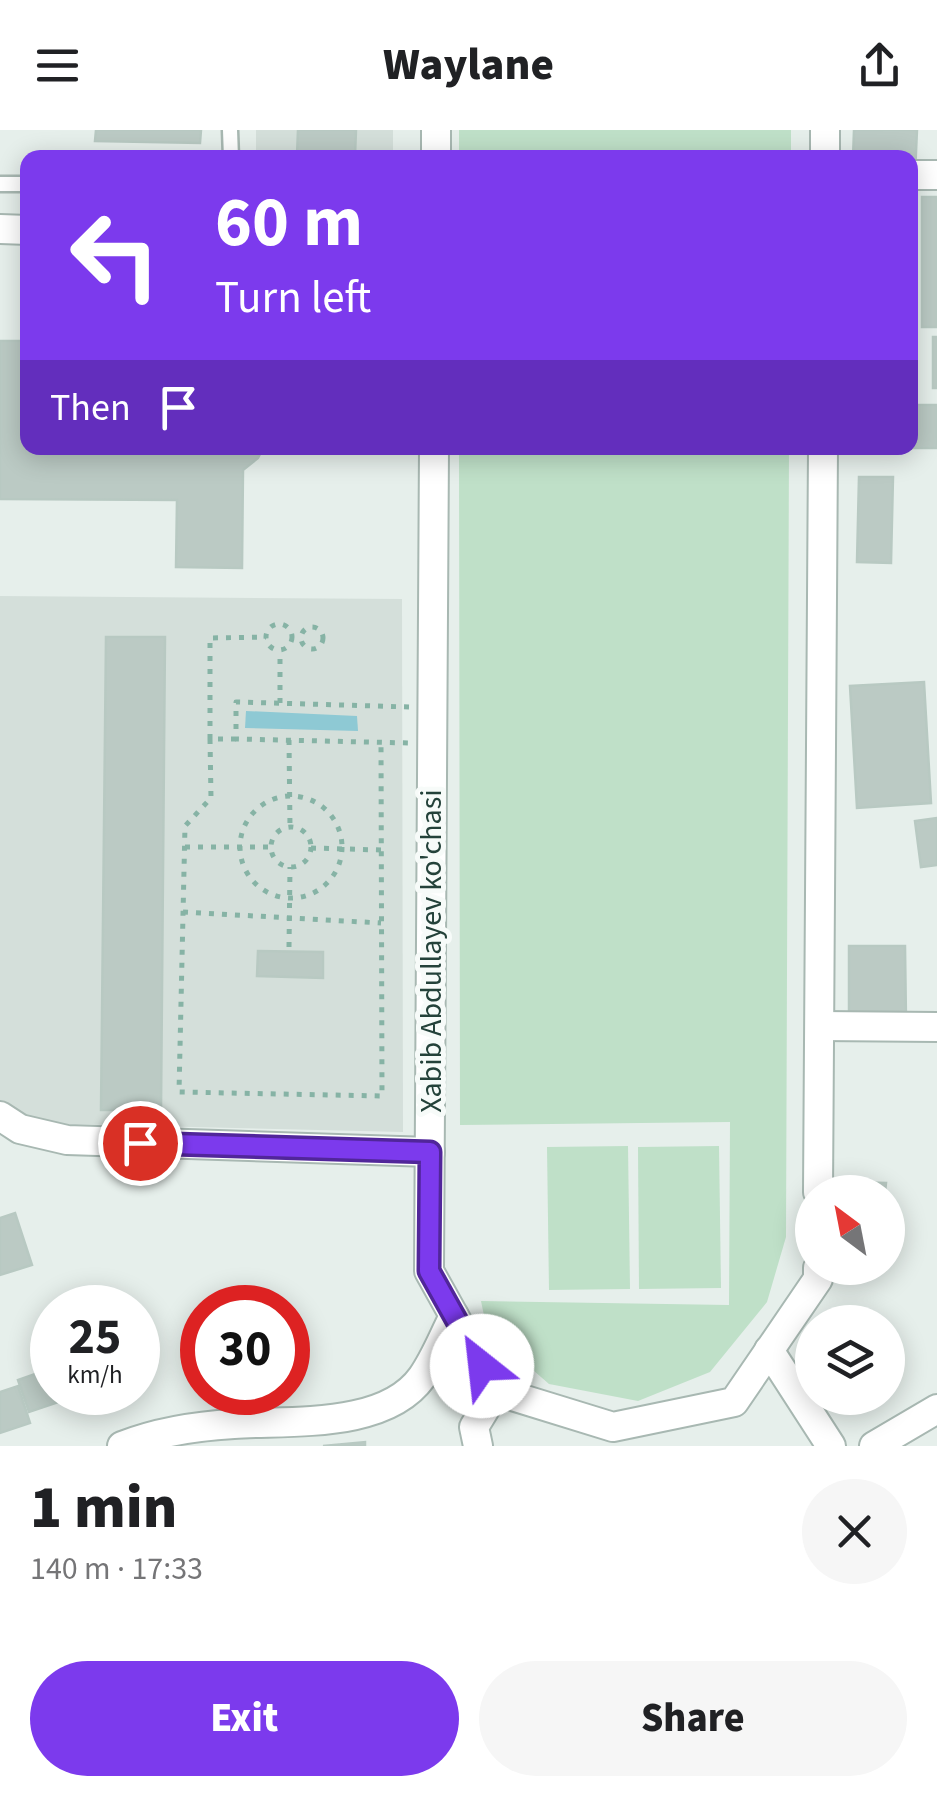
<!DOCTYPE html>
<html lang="en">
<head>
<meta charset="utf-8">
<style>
	body { margin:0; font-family:"Source Sans 3",sans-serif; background:#f6f6f6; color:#202124; height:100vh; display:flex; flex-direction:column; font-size:38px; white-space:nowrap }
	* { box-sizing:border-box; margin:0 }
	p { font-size:32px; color:#757577 }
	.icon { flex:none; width:55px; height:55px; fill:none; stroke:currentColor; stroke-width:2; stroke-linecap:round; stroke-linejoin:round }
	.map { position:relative; height:1316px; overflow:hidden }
	.details { display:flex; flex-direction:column; background:#fff; flex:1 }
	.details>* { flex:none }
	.top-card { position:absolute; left:20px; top:20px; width:898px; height:305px; border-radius:20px; box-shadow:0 5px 25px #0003; background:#7c3aed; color:#fff; overflow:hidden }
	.needle { width:65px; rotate:328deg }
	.controls { position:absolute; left:795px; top:1045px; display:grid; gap:20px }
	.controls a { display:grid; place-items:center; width:110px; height:110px; border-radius:50%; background:#fff; box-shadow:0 5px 25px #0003; font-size:50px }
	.speed { position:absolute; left:30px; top:1155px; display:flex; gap:20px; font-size:50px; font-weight:700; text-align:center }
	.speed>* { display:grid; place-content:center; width:130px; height:130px; border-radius:50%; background:#fff; box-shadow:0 5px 25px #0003; line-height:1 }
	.speed small { font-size:25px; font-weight:400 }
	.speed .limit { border:15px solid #d22; background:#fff; color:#111 }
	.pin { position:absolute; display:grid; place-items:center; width:85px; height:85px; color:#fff; margin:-42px; border:5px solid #fff; border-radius:50%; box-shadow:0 2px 10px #0007 }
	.me { position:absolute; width:110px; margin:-55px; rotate:331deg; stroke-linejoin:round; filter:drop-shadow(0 0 8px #0008) }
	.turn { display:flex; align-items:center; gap:35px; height:210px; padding:0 30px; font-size:45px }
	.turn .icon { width:130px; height:130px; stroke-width:2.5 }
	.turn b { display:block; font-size:70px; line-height:85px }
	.then { display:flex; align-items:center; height:95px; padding:0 30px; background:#0003; gap:20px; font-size:38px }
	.round { display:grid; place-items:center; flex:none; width:105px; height:105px; border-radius:52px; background:#f6f6f6 }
	.summary { display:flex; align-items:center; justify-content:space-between; height:170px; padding:0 30px }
	h1 { font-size:60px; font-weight:800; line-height:75px }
	.button { display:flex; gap:20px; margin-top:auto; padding:20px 30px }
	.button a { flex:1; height:115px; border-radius:60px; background:#7c3aed; color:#fff; font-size:40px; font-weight:800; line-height:115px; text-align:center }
	.button a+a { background:#f6f6f6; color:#202124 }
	header { display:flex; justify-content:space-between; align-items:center; height:130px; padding:0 30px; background:#fff; font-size:45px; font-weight:800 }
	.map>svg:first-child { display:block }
	.built { fill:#d4dfda }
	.green { fill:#bfe0c8 }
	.water { fill:#8ec9d4 }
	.building { fill:#bbcac4; stroke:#b8c9c2; stroke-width:2.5 }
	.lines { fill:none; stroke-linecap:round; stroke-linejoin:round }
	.service-casing { stroke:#a8b8b2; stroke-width:19 }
	.minor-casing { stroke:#a8b8b2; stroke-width:32 }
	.path { stroke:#86b3a5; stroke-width:5; stroke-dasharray:5 8; stroke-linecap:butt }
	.service { stroke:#fff; stroke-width:14 }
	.minor { stroke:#fff; stroke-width:28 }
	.route-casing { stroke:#51269a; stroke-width:25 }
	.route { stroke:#7c3aed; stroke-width:18 }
	.labels { text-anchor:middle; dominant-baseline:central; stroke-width:10; stroke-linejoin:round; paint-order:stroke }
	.street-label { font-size:30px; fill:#24423a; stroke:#f7fbf9 }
</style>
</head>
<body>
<header><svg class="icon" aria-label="menu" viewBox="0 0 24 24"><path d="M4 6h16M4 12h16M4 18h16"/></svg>Waylane<svg class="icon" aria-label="share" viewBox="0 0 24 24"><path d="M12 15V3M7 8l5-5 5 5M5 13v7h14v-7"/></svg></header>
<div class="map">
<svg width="937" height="1316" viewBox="0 0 937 1316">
	<rect width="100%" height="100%" fill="#e6efeb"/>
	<g class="built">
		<polygon points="256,0 393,0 393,27 256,28"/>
		<polygon points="0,466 402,469 403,1002 66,994 23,986 0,973"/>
	</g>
	<g class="green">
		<rect x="459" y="0" width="332" height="27"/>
		<polygon points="459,318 789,318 786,1107 767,1172 710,1242 638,1271 549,1254 487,1200 481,1171 729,1175 730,992 460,995"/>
		<polygon points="628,1016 630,1159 549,1160 547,1017"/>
		<polygon points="719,1016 721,1158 639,1159 638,1017"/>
	</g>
	<polygon class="water" points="246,581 357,586 358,601 245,598"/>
	<g class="building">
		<polygon points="96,0 201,0 200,13 95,11"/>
		<polygon points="298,0 356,0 355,26 297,25"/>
		<polygon points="854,0 917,0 915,44 910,44 910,28 853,28"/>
		<rect x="910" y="57" width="6" height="50"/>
		<rect x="922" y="67" width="15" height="130"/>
		<polygon points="910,154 913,196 910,196"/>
		<rect x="933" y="207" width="4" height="51"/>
		<polygon points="0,211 28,211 28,318 263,318 258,328 243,340 242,438 176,437 177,370 0,369"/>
		<polygon points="910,275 937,275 937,318 865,318 910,318"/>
		<polygon points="859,347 893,347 891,433 857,432"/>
		<polygon points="106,507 165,507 161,980 101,980"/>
		<polygon points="924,552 931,673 857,678 850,556"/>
		<polygon points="937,688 937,735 921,737 915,691"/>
		<polygon points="849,816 905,816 906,890 849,890"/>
		<polygon points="258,821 323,822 323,848 257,846"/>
		<polygon points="847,1052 886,1053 885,1062 847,1062"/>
		<polygon points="15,1083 32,1135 0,1145 0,1088"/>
		<polygon points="52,1238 52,1262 88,1262 29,1282 18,1250"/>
		<polygon points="18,1256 30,1293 0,1303 0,1262"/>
		<polygon points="365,1312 365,1316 323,1316"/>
	</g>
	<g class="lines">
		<g class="service-casing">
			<g id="service">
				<polyline points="230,0 231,28"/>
				<polyline points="0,54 28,54"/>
			</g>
		</g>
		<g class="minor-casing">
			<g id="minor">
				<polyline points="825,0 825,28"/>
				<polyline points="436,28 436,0"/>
				<polyline points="910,45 937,45"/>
				<polyline points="0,99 28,100"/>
				<polyline points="434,318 429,1141 496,1261 613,1297 734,1272 818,1149 818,1138"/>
				<polyline points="820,896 937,897"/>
				<polyline points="0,986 20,999 67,1010 430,1022"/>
				<polyline points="818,1062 823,318"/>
				<polyline points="769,1220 831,1316"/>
				<path d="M122,1316C158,1302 195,1296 234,1294C291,1290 385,1299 422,1247C435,1229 444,1205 454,1186"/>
				<polyline points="478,1316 474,1297 496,1261"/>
				<polyline points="874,1316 937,1279"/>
			</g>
		</g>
		<g class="path">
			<circle cx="279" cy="507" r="13"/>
			<circle cx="312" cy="508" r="11"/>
			<polyline points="280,573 280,521"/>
			<polyline points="409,577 236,572 236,609 410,613"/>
			<polyline points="210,609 210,508 266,507"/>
			<polyline points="236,609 210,609 211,668 185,696 179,962 382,966 381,612"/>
			<polyline points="289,610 290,697"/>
			<circle cx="291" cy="717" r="51"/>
			<circle cx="291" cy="717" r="20"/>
			<polyline points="185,717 271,717"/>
			<polyline points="311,718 381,720"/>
			<polyline points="183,782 381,793"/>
			<polyline points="289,817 290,737"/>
		</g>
		<use href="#service" class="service"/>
		<use href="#minor" class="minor"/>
	</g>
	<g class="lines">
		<g class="route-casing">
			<polyline id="route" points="140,1013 430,1022 429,1141 482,1236"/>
		</g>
		<use href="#route" class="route"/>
	</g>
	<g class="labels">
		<g class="street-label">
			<text transform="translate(431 821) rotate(-90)">Xabib Abdullayev ko'chasi</text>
		</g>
	</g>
</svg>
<div class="controls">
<a><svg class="needle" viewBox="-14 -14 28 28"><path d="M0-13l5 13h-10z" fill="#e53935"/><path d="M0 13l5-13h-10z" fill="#757577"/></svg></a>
<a><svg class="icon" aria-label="layers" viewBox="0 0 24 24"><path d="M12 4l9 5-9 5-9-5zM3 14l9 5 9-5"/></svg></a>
</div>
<div class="speed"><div>25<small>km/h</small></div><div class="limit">30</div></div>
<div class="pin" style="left:140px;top:1013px;background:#d93025"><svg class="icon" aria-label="arrive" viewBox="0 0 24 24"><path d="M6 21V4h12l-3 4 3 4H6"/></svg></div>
<svg class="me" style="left:482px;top:1236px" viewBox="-20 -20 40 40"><circle r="19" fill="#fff"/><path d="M0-13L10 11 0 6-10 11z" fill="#7c3aed"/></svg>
<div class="top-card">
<div class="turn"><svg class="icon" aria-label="left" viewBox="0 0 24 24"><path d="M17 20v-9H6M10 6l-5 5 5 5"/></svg><div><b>60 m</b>Turn left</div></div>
<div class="then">Then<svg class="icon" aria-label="arrive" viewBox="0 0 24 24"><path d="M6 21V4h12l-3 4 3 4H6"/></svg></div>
</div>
</div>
<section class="details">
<div class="summary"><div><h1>1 min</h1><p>140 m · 17:33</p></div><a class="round"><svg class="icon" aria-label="close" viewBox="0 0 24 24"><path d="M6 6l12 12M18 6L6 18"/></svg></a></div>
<div class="button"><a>Exit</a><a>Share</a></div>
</section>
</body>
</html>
